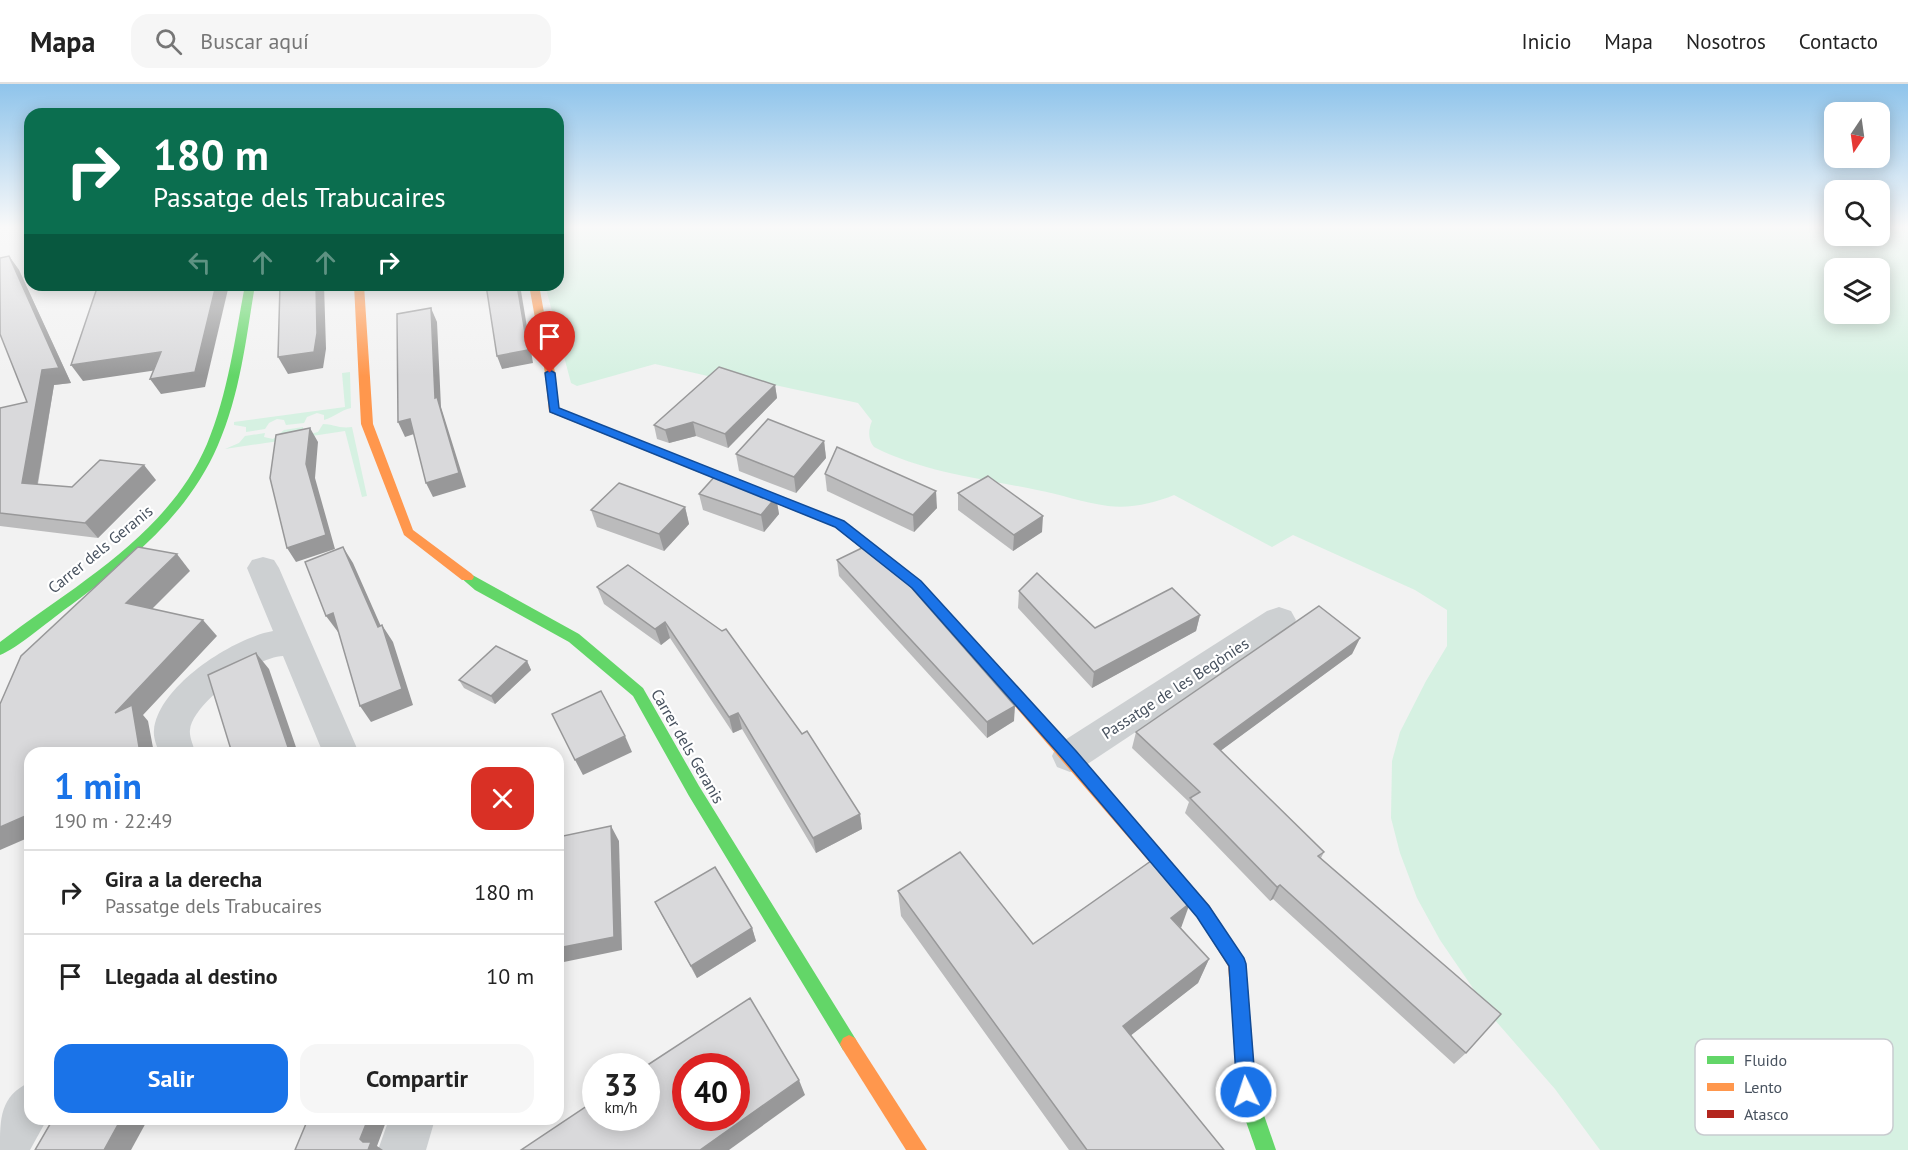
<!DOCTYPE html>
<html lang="es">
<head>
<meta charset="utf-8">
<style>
	body { margin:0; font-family:"PT Sans",sans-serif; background:#f6f6f6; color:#222; height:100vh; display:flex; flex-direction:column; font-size:22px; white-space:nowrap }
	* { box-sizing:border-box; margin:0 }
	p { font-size:20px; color:#767676 }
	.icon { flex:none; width:33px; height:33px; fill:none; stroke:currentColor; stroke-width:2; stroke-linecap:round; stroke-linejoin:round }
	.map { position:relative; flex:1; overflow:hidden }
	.drawer { position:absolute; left:24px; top:663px; width:540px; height:378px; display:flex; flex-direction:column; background:#fff; border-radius:18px; box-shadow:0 3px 15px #0003 }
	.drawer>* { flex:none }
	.guide { position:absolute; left:24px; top:24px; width:540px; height:183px; border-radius:18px; box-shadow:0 3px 15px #0003; background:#0b6e4f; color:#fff; overflow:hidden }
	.needle { width:39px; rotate:193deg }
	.tools { position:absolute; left:1824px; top:18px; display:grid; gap:12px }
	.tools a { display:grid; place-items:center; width:66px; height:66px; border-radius:12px; background:#fff; box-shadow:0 3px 15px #0003; font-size:30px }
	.speed { position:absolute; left:582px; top:969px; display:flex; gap:12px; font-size:30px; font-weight:700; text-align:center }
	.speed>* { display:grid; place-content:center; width:78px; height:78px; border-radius:50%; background:#fff; box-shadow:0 3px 15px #0003; line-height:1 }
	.speed small { font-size:15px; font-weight:400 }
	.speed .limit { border:9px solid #d22; background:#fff; color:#111 }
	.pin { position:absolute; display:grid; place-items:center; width:51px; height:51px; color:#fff; margin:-62px -26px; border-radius:50% 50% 50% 0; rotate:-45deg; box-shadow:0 0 6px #0007 }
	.pin .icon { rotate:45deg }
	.me { position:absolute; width:66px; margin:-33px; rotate:356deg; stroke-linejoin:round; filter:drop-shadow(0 0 4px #0008) }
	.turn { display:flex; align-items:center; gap:21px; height:126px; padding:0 30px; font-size:27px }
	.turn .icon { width:78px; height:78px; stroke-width:2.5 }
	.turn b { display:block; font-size:42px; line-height:51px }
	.lanes { display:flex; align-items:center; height:57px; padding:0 30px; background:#0003; justify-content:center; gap:30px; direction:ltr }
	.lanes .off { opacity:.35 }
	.round { display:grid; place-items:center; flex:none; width:63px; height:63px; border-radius:18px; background:#f6f6f6 }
	.headline { display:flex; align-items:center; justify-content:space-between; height:102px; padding:0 30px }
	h1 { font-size:36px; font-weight:600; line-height:45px; color:#1a73e8 }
	.button { display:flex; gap:12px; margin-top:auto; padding:12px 30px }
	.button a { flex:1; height:69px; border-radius:18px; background:#1a73e8; color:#fff; font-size:24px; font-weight:600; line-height:69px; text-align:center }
	.button a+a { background:#f6f6f6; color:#222 }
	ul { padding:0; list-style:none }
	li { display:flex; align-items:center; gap:18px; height:84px; padding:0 30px; border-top:2px solid #e0e0e0 }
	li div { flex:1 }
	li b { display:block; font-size:22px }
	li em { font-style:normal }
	header { display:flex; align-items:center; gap:36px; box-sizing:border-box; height:84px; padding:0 30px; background:#fff; border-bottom:2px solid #e0e0e0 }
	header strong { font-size:28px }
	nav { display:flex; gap:33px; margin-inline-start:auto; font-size:21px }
	.search { width:420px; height:54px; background:#f6f6f6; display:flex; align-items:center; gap:15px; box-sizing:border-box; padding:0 21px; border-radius:18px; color:#767676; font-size:22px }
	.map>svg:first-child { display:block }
	.green { fill:#d6f1e2; fill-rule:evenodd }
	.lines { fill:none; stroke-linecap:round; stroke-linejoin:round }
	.street { fill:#cdd0d2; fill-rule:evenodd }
	.fast { fill:#63d668; fill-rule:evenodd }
	.slow { fill:#ff974d; fill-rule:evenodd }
	.jam { fill:#b3261e; fill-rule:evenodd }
	.wall { fill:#bbbbbc }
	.shaded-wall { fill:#989899 }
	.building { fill:#d9d9db; stroke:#989899; stroke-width:1.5; fill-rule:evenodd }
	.route { fill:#1a73e8; stroke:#114b97; stroke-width:1.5 }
	.labels { text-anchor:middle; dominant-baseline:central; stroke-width:4.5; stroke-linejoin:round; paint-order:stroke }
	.street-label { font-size:16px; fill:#48525f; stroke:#fff }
	.key { fill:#fff; stroke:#c8cbcf; stroke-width:1.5 }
	.key-label { font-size:16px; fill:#48525f }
</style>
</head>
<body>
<header>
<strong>Mapa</strong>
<div class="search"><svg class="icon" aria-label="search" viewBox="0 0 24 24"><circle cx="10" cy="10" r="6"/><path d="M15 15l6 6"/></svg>Buscar aquí</div>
<nav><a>Inicio</a><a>Mapa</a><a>Nosotros</a><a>Contacto</a></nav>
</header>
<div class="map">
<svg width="1908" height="1066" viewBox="0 0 1908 1066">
	<rect width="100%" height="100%" fill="#f2f2f2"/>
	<g class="green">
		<path d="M558,143H1834V152H1880V143H1908V1066H1600L1555,1005L1494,935L1440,856L1417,814L1400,769L1391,734L1392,677L1400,648L1426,597L1447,562V526L1415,506L1293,451L1272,463L1174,411C1155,419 1130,425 1108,422C1084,419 1060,410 1037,406C981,394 925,389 874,363C868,356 868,346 872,337L858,319L752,296L721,295L655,280L577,302L571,299L545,201H558ZM1834,184H1880V230H1834Z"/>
		<path d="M350,288L351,324C341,326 334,333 324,336V331L317,329L307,333L304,339L286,341L284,336L277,335L269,339L265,345L246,348V343L234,341V338L345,323L342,289Z"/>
		<path d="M323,340C333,340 339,345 352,343L367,412L362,413L345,347L225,365L239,359L245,352L265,349L264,353L273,355L284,346L303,343V346L310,350L318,348Z"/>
	</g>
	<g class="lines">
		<g class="street">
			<path d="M263,473L274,476L279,484L359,669H323L283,572C258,572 192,619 190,646C189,653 194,662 195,669H159C157,662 153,654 154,646C158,602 233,554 273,547L247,484L252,476Z"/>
			<polygon points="1279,523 1291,527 1296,536 1291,545 1083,683 1070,688 1057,683 1052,672 1057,661 1267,527"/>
			<path d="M30,998V1035H47L46,1037L30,1066H0C0,1034 0,1012 30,998Z"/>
			<polygon points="389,1035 435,1035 426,1066 378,1066"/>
		</g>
		<g class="fast">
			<path d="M245,201H255C246,255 240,311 218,361C188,431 130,477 71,521C55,532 15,566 0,571V558C75,501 168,451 207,360C228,310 235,254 245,201Z"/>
			<polygon points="467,488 579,550 643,604 699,702 855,954 858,960 855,966 849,969 843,966 689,712 633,612 569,558 475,506 460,493"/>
			<path d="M1245,970L1252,972L1254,979L1256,1008L1276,1066H1256C1248,1041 1228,997 1238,972Z"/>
		</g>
		<g class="slow">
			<polygon points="354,201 364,201 373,340 413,446 472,490 474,493 472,496 462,496 404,451 361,340"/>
			<polygon points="529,201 539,201 555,289 558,324 768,407 770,410 768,413 760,413 549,328 545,289"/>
			<polygon points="999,588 1004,590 1209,821 1243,874 1246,880 1254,979 1252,986 1245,988 1238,986 1236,979 1228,882 1197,833 994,598 992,594 994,590"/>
			<polygon points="849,951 855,954 927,1066 906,1066 843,966 840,960 843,954"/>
		</g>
		<polygon class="jam" points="764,406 843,437 921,498 1004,590 1006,594 1004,598 994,598 911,504 835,443 760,413 758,410"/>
	</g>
	<g class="wall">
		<polygon points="9,172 19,186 71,299 54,301 38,400 72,403 156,396 98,454 0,442 0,324 27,318"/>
		<polygon points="775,301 777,314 728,364 696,352 669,359 657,355 654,341"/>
		<polygon points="824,357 826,374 796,409 739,387 736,370"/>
		<polygon points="825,390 937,424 914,448 827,407"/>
		<polygon points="958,409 1042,448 1013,467 958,426"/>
		<polygon points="699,410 776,413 779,430 764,448 703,426"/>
		<polygon points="685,423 689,440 664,467 597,443 591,426"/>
		<polygon points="837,476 1014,637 987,654 839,492"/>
		<polygon points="628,481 860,730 862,745 816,769 742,645 733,649 670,554 661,561 604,520 597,503"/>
		<polygon points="1019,507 1095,544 1200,531 1196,547 1092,604 1018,524"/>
		<polygon points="1360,554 1352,570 1220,667 1324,768 1321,774 1466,969 1454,980 1273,815 1270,817 1185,729 1189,718 1132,664 1136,648"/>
		<polygon points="527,577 531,586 495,620 464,604 459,596"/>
		<polygon points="898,807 1033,860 1181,844 1209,875 1198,899 1131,951 1224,1066 1069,1066 901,832"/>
		<polygon points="655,818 752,844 756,857 697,894 662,832"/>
	</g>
	<g class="shaded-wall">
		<polygon points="9,172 19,186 71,299 54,301 35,414 22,399 42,286"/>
		<polygon points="216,201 229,201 205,303 161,310 150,295"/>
		<polygon points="316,201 324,201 326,265 323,284 288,290 278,273"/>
		<polygon points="517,201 520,201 533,279 502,285 497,272"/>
		<polygon points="431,224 437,238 441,323 466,403 433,413 426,399 435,314"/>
		<polygon points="161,268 171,284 83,297 71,281"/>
		<polygon points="775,301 777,314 728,364 725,350"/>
		<polygon points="410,335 417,349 405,353 398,338"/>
		<polygon points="693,338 696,352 669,359 665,346"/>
		<polygon points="310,344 318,358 315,394 335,465 296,478 287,464 306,380"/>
		<polygon points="824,357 826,374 796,409 794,393"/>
		<polygon points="144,381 156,396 98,454 85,439"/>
		<polygon points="936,407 937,424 914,448 913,431"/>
		<polygon points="776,413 779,430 764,448 761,431"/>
		<polygon points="685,423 689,440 664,467 659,450"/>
		<polygon points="1043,432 1042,448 1013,467 1014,451"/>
		<polygon points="343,463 353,479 387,556 382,541 393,558 413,621 371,638 360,622 378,543"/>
		<polygon points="177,470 190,487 141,536 126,519"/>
		<polygon points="333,529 345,545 338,548 326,532"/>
		<polygon points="1200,531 1196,547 1092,604 1094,588"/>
		<polygon points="203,536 217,552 143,631 148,637 154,669 140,669 115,629"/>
		<polygon points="665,538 670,554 661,561 655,545"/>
		<polygon points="1360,554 1352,570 1208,676 1214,660"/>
		<polygon points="256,569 269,585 298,669 290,669"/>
		<polygon points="527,577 531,586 495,620 491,612"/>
		<polygon points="1015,622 1014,637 987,654 987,638"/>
		<polygon points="738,629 742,645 733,649 729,633"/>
		<polygon points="625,652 632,668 583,691 575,676"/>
		<polygon points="30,730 30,753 0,766 0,743"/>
		<polygon points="860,730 862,745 816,769 813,754"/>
		<polygon points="611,742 619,757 622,866 559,879 558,878 558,864"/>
		<polygon points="1280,801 1273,815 1270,817 1277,803"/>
		<polygon points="1190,819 1181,844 1171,834"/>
		<polygon points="752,844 756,857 697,894 691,882"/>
		<polygon points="1209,875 1198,899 1116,963 1123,942"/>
		<polygon points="799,996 805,1011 729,1066 700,1066"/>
		<polygon points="121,1035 148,1035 131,1066 104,1066"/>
		<polygon points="368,1035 387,1035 377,1062 383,1066 368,1066 360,1055"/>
	</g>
	<g class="building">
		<polygon points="9,172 59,284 42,286 22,399 72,403 100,376 144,381 85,439 0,429 0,324 27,318 0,250 0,174"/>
		<polygon points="98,201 216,201 195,288 150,295 161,268 71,281"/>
		<polygon points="280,201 316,201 317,249 314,268 278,273"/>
		<polygon points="486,201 517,201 528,266 497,272"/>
		<polygon points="431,224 435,314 437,313 459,389 426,399 410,335 398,338 397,230"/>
		<polygon points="719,283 775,301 725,350 693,338 665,346 654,341"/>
		<polygon points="768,335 824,357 794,393 736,370"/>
		<polygon points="310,344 306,380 326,451 287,464 270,394 276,351"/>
		<polygon points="837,363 936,407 913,431 825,390"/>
		<polygon points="717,390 776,413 761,431 699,410"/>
		<polygon points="988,392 1043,432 1014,451 958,409"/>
		<polygon points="619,399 685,423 659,450 591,426"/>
		<polygon points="138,463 177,470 126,519 203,536 115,629 132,621 140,669 30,669 30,730 0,743 0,620 21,572"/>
		<polygon points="343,463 378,543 382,541 402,605 360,622 333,529 326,532 305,478"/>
		<polygon points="864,463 903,494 1015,622 987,638 837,476"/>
		<polygon points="628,481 722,547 726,545 802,650 807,647 860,730 813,754 738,629 729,633 665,538 655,545 597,503"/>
		<polygon points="1037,489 1095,544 1172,504 1200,531 1094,588 1019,507"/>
		<polygon points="1319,522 1360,554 1214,660 1324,768 1318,772 1501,930 1466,969 1280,801 1277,803 1190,714 1200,708 1136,648"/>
		<polygon points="496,562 527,577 491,612 459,596"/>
		<polygon points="256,569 290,669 232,669 208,591"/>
		<polygon points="601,607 625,652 575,676 552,630"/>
		<polygon points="611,742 614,853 558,864 558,753"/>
		<polygon points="960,768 1033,860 1151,777 1190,819 1171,834 1209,875 1123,942 1224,1066 1087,1066 898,807"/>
		<polygon points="715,783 752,844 691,882 655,818"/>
		<path d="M750,914L799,996L700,1066H521L596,1016V1034H646V982ZM686,982H736V1034H686Z"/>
		<polygon points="53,1035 121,1035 104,1066 35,1066"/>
		<polygon points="308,1035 368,1035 360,1055 363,1058 371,1058 368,1066 295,1066"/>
	</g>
	<linearGradient id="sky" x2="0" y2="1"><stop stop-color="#8fc4eb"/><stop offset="0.49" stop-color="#f9f9f9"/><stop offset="1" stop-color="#f9f9f9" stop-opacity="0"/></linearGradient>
	<rect width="1908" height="292" fill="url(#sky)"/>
	<polygon class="route" points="550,286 555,289 559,324 844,437 921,497 1076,667 1209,822 1244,874 1246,880 1256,1008 1253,1015 1246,1018 1240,1015 1237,1008 1229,882 1197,833 1065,677 912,504 835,443 550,328 545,289"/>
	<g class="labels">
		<g class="street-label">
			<text transform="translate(100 465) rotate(-39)">Carrer dels Geranis</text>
			<text transform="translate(1175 604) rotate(-33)">Passatge de les Begònies</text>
			<text transform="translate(688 662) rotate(60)">Carrer dels Geranis</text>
		</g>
	</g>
	<rect x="1695" y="955" width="198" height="96" rx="9" class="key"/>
	<rect x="1707" y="972" width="27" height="8" fill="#63d668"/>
	<rect x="1707" y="999" width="27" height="8" fill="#ff974d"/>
	<rect x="1707" y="1026" width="27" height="8" fill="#b3261e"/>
	<g class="key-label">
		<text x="1744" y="982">Fluido</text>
		<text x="1744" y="1009">Lento</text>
		<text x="1744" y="1036">Atasco</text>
	</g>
</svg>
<div class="tools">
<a><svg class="needle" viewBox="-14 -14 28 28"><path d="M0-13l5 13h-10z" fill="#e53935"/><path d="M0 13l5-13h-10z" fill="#767676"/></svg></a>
<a><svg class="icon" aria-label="search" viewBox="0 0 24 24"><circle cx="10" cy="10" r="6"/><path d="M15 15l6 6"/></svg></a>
<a><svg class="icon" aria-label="layers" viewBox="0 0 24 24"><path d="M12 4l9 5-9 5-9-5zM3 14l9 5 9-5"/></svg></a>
</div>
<div class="speed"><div>33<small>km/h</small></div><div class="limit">40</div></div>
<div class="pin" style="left:550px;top:289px;background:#d93025"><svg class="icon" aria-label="arrive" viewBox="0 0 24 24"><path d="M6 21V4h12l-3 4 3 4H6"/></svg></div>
<svg class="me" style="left:1246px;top:1008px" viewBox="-20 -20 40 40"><circle r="17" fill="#1a73e8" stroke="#fff" stroke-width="3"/><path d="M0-11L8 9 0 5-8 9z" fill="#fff"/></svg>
<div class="guide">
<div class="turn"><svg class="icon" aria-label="right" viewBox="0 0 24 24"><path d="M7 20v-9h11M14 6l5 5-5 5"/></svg><div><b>180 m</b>Passatge dels Trabucaires</div></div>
<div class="lanes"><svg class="icon off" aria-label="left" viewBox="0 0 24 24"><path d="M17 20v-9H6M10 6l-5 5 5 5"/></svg><svg class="icon off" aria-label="ahead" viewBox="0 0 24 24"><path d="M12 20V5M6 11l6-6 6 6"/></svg><svg class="icon off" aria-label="ahead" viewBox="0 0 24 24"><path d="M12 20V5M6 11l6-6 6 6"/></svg><svg class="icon" aria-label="right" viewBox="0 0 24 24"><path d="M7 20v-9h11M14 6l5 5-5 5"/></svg></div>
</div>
<section class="drawer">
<div class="headline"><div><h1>1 min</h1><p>190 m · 22:49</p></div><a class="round" style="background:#d93025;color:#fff"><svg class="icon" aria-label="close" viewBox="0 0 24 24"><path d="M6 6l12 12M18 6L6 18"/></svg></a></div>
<ul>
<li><svg class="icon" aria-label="right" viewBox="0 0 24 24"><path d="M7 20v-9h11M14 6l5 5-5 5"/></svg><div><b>Gira a la derecha</b><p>Passatge dels Trabucaires</p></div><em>180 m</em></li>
<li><svg class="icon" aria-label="arrive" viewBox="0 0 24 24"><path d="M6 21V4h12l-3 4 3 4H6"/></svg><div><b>Llegada al destino</b></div><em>10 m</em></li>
</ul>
<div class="button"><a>Salir</a><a>Compartir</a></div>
</section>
</div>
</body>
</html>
